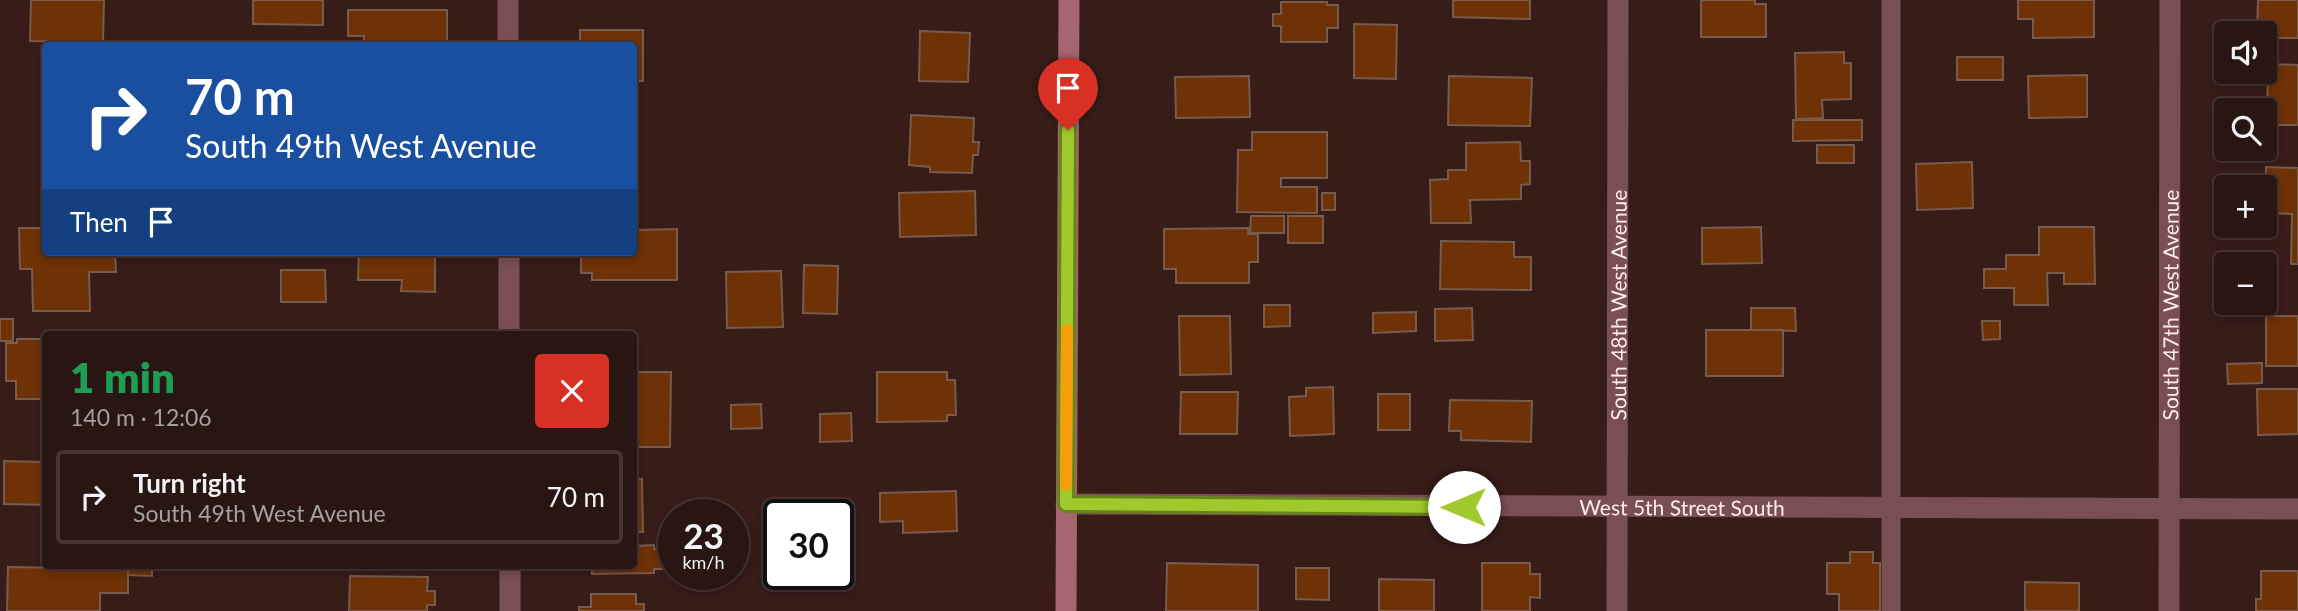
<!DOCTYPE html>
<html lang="en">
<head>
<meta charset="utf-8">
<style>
	body { margin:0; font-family:Lato,sans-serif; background:#352220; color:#f1f3f6; height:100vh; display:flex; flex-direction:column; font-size:26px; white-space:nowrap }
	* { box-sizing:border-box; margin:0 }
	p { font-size:23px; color:#a59f9f }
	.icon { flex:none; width:38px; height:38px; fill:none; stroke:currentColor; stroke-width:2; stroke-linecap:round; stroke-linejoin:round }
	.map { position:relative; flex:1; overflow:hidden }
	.side { position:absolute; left:42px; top:331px; width:595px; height:238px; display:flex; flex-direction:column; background:#291512; border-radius:7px; box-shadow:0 4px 10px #0003,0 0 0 2px #453432 }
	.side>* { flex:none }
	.guide { position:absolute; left:42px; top:42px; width:595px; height:214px; border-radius:7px; box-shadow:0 4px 10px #0003,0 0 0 2px #453432; background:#1a4fa0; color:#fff; overflow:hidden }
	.tools { position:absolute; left:2214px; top:21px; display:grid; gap:14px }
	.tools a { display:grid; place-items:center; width:63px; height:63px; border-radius:7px; background:#291512; box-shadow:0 4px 10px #0003,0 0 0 2px #453432; font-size:35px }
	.speed { position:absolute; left:658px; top:499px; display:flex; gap:14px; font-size:35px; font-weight:700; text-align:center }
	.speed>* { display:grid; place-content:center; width:91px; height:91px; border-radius:50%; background:#291512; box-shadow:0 4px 10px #0003,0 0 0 2px #453432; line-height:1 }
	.speed small { font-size:18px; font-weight:400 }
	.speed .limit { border:4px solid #111; border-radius:10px; background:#fff; color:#111 }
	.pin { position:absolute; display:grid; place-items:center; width:60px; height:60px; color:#fff; margin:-72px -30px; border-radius:50% 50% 50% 0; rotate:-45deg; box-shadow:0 0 7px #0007 }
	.pin .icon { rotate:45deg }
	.me { position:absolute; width:77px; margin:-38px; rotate:270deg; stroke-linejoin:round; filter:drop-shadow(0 0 5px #0008) }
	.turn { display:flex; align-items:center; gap:24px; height:147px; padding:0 28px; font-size:32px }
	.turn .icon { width:91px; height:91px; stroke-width:2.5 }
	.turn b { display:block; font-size:49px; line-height:60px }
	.then { display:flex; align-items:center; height:66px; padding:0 28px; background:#0003; gap:14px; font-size:26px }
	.round { display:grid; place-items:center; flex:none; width:74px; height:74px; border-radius:7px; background:#352220 }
	.headline { display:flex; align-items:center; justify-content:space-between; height:119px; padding:0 28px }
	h1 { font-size:42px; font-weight:800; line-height:52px; color:#1e9e55 }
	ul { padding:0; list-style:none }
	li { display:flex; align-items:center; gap:21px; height:94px; margin:0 14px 10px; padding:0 14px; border:4px solid #453432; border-radius:7px }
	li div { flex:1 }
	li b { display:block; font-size:26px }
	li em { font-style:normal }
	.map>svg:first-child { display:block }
	.building { fill:#6f3106; stroke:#775b4c; stroke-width:2 }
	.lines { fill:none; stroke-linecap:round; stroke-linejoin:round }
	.lane { stroke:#794f54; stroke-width:19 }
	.street { stroke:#794f54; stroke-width:21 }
	.secondary { stroke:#a7656f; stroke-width:21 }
	.route-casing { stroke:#68831d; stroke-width:18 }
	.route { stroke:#a0c92c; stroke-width:12 }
	.slow { stroke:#f59e0b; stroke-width:12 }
	.labels { text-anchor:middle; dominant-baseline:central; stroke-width:7; stroke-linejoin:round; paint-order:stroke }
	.street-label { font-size:21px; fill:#fdedea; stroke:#160a08 }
</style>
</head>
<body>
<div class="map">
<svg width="2298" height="611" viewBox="0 0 2298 611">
	<rect width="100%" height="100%" fill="#371c18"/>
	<g class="building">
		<polygon points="31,0 104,0 103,42 30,41"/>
		<polygon points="253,0 323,0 323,25 253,24"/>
		<polygon points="1453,0 1530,0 1530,19 1453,17"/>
		<polygon points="1701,0 1755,0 1755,4 1766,4 1766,37 1701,37"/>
		<polygon points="2018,0 2094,0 2094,37 2033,38 2033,19 2018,19"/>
		<polygon points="2258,0 2298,0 2298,38 2264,38 2264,33 2257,33"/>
		<polygon points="1281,2 1327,2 1327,5 1338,5 1338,28 1327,28 1327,42 1281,42 1281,26 1273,26 1273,14 1281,14"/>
		<polygon points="348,10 447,10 447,46 364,46 364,36 348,36"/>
		<polygon points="1354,24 1397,25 1396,79 1354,78"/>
		<polygon points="580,30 643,30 643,81 634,81 634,46 580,46"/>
		<polygon points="920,31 970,33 968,82 919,81"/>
		<polygon points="1844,52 1844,63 1851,63 1851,99 1822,100 1823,118 1796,119 1795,53"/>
		<rect x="1957" y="57" width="46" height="23"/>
		<polygon points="2268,64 2298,65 2298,125 2267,125"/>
		<polygon points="2087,75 2087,117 2029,118 2028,76"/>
		<polygon points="1249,76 1250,117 1176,118 1175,77"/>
		<polygon points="1449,76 1532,78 1530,126 1448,125"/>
		<polygon points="911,115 974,118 973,142 979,142 978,155 973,155 972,173 930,172 930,167 909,165"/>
		<polygon points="1793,120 1862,120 1862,140 1793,141"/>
		<polygon points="1252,132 1327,132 1327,178 1281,178 1281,187 1317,187 1317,213 1237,212 1238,150 1252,150"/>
		<polygon points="1520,142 1521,161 1530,161 1530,184 1521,185 1521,199 1470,200 1471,223 1431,223 1430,180 1448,179 1448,170 1466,170 1466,143"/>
		<rect x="1817" y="145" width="37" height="18"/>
		<polygon points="1972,162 1973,208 1917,210 1916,164"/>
		<polygon points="2266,167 2298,168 2298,264 2291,264 2292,214 2265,213"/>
		<polygon points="975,191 976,235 900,237 899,193"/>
		<rect x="1322" y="193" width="13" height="17"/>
		<polygon points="1251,216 1284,216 1284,233 1250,233"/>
		<rect x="1288" y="216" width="35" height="27"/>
		<polygon points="1761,227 1762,263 1702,264 1702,228"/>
		<polygon points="2039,227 2094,227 2095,284 2064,284 2064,273 2047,273 2048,305 2014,305 2014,288 1984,288 1984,269 2006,269 2006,255 2039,255"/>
		<polygon points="19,228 46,228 46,252 115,252 116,272 89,272 90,311 33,311 32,269 20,269"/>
		<polygon points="1248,228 1248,234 1258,234 1258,262 1249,262 1249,283 1176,283 1176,269 1164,269 1164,229"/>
		<polygon points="677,229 677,280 592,280 592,273 581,273 581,252 634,252 634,230"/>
		<polygon points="1441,241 1514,242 1514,257 1531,257 1531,290 1440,289"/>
		<polygon points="359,252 435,252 435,292 401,291 402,280 358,280"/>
		<polygon points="804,265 838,266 837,314 803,313"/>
		<polygon points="281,270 325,270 326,302 281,302"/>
		<polygon points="781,271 783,327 727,328 726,272"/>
		<polygon points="1264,305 1290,305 1290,326 1264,327"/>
		<polygon points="1472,308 1473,340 1435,341 1435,309"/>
		<polygon points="1751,308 1795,308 1796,331 1751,330"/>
		<polygon points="1416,312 1416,331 1373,333 1373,313"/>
		<polygon points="1179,316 1230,316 1231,374 1180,375"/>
		<rect x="2266" y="316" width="32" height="50"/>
		<rect x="0" y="319" width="13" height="22"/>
		<polygon points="1982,321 2000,321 2000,339 1983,340"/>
		<rect x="1706" y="330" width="77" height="46"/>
		<polygon points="17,339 46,339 46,399 16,399 16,381 6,381 6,343 17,343"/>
		<polygon points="2262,363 2262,383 2228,384 2227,364"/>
		<polygon points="634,372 671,372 670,447 634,447"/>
		<polygon points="877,372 947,372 947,380 955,380 956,415 947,415 947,421 877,422"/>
		<polygon points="1333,387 1334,434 1290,436 1289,397 1306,396 1306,388"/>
		<polygon points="2257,389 2298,389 2298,434 2258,435"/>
		<polygon points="1181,392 1238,392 1237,434 1180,434"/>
		<rect x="1378" y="394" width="32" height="36"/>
		<polygon points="1450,400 1532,401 1531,442 1461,440 1461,431 1449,431"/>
		<polygon points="761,404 762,428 731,429 731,405"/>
		<polygon points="851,413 852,441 820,442 820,414"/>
		<polygon points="4,461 46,462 46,505 4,504"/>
		<polygon points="642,479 643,532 634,532 634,480"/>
		<polygon points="956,491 957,531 903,533 903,521 880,522 880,493"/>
		<polygon points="654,545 654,549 674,549 674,569 654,569 654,573 592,574 592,565 634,565 634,546"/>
		<polygon points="1850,552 1873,552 1873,563 1880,563 1880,611 1839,611 1839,594 1827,594 1827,563 1850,563"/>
		<polygon points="1167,563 1258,565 1258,611 1166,611"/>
		<polygon points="1482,563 1530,563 1530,574 1540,574 1540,598 1530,597 1530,611 1482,611"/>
		<polygon points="106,565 152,565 152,576 128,575 128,569 106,569"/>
		<polygon points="8,567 128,569 128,593 100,593 100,611 7,611"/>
		<polygon points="1296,568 1329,568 1329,600 1296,599"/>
		<polygon points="2261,571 2298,571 2298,611 2256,611 2256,599 2261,599"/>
		<polygon points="350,576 428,577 427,591 435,591 435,605 427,605 427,611 349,611"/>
		<polygon points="1379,579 1434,580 1434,611 1379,611"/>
		<polygon points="2025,582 2079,583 2079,611 2025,611"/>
		<polygon points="591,594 636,594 636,604 644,604 644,611 579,611 579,607 591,607"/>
	</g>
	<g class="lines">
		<polyline class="lane" points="1891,611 1891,0"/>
		<g class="street">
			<polyline points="508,0 508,46"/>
			<polyline points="509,252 509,334"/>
			<path id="s1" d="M1066,504L2298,509"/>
			<polyline points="510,565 510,611"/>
			<path id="s2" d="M1617,611L1618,0"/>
			<path id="s3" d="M2169,611L2170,0"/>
		</g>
		<polyline class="secondary" points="1066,611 1069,0"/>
	</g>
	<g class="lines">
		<g class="route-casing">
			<polyline id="route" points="1068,130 1066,504 1464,507"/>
		</g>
		<use href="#route" class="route"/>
		<polyline class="slow" points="1066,485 1067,330"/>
	</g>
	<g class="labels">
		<g class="street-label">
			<text stroke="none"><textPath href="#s2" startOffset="306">South 48th West Avenue</textPath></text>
			<text stroke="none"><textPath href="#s3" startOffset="306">South 47th West Avenue</textPath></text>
			<text stroke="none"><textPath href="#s1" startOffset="616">West 5th Street South</textPath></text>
		</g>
	</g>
</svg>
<div class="tools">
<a><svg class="icon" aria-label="sound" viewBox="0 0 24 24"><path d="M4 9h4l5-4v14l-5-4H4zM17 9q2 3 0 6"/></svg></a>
<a><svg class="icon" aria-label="search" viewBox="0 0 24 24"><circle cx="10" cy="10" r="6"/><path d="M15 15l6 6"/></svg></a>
<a>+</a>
<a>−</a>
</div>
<div class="speed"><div>23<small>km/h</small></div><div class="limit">30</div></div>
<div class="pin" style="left:1068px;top:130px;background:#d93025"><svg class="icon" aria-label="arrive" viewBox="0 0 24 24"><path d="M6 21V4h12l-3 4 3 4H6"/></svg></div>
<svg class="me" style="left:1464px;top:507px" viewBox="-20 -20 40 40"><circle r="19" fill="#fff"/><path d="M0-13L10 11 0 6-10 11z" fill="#a0c92c"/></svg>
<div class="guide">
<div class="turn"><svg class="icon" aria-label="right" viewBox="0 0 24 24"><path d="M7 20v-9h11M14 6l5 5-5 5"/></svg><div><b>70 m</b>South 49th West Avenue</div></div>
<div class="then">Then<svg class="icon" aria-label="arrive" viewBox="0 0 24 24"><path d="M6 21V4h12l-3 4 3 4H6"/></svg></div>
</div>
<section class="side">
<div class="headline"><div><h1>1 min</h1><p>140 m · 12:06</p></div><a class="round" style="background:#d93025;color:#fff"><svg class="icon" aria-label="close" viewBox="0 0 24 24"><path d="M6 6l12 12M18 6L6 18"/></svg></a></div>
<ul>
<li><svg class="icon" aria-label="right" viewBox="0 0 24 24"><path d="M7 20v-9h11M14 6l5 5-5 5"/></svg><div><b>Turn right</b><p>South 49th West Avenue</p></div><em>70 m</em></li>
</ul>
</section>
</div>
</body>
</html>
